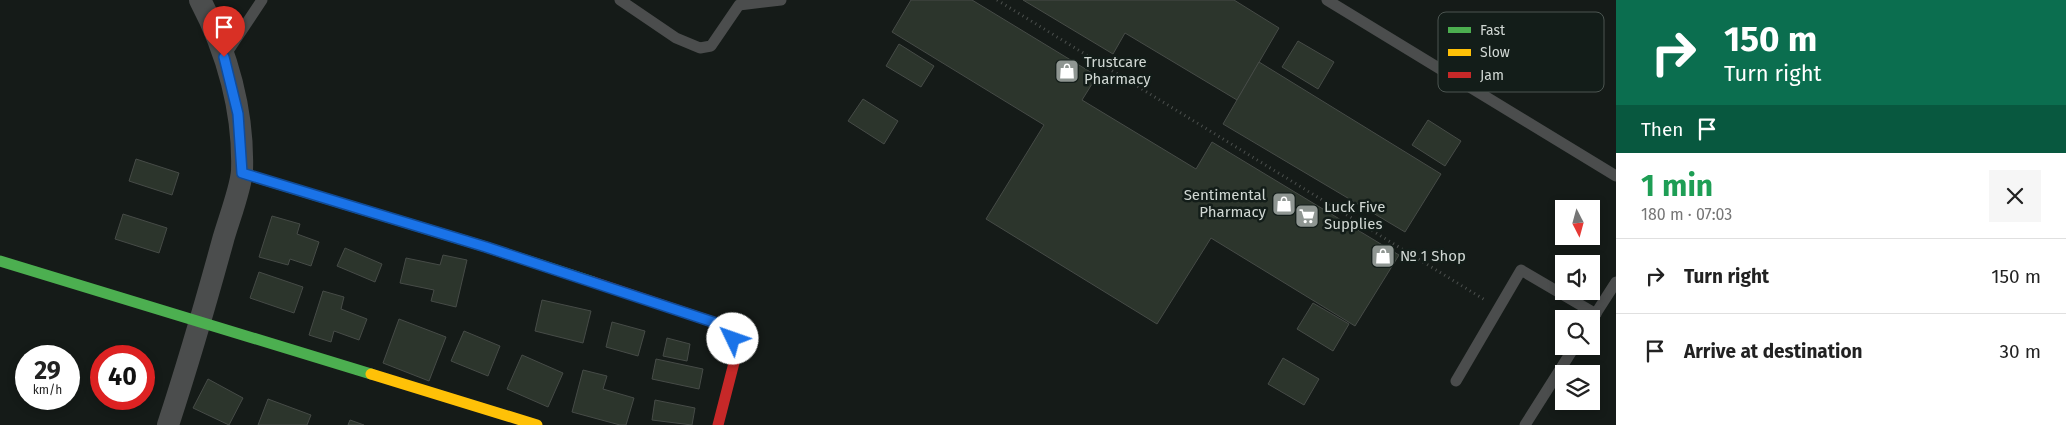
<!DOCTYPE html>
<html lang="en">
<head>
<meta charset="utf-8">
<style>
	body { margin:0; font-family:"Fira Sans",sans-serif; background:#f6f6f6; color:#222; height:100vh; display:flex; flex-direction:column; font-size:19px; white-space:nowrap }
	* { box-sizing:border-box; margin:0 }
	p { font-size:16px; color:#767676 }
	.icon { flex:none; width:28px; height:28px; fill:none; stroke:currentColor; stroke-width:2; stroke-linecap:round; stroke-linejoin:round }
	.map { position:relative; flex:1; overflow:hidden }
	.sheet { display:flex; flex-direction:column; background:#fff; width:450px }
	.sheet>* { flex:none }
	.top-card { background:#0b6e4f; color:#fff; overflow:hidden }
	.needle { width:32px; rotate:174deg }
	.buttons { position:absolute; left:1555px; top:200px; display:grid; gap:10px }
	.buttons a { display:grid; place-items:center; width:45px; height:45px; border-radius:0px; background:#fff; box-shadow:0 2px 8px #0003; font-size:25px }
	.speed { position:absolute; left:15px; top:345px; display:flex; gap:10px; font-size:25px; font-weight:700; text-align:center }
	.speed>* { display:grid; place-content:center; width:65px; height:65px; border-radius:50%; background:#fff; box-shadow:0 2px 8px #0003; line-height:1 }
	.speed small { font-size:12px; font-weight:400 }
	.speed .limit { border:8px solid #d22; background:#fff; color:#111 }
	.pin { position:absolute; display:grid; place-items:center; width:42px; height:42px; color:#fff; margin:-51px -21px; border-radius:50% 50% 50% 0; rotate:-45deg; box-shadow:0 0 5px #0007 }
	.pin .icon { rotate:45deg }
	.me { position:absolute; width:55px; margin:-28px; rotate:312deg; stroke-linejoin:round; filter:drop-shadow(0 0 4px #0008) }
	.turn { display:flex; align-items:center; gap:18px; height:105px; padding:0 25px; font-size:22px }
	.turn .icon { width:65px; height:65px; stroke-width:2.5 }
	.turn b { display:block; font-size:35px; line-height:42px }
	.then { display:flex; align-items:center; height:48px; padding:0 25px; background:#0003; gap:10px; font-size:19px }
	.round { display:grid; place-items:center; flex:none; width:52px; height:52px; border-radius:0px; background:#f6f6f6 }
	.summary { display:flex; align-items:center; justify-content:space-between; height:85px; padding:0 25px }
	h1 { font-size:30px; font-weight:700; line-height:38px; color:#1e9e55 }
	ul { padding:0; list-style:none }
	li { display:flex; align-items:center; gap:15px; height:75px; padding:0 25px; border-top:1px solid #e0e0e0 }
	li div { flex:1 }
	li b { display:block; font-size:19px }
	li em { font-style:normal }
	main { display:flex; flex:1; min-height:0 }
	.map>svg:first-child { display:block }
	.building { fill:#2c352c; stroke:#464b47 }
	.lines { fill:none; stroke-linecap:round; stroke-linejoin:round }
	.path { stroke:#4c504e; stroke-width:3; stroke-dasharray:1 4; stroke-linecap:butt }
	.lane { stroke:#4b4d4d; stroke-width:11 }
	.street { stroke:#4b4d4d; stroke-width:22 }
	.fast { stroke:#4caf50; stroke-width:11 }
	.slow { stroke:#ffc107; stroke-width:11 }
	.jam { stroke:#c62828; stroke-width:11 }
	.route-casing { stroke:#114b97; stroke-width:12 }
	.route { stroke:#1a73e8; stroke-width:9 }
	.labels { text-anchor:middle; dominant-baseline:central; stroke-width:5; stroke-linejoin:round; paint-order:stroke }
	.poi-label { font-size:15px; fill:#d1d8d4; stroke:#131d19; text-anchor:start }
	.key { fill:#131d19; stroke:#4c5551; stroke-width:1 }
	.key-label { font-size:14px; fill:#d1d8d4 }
</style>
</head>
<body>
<main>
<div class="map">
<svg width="1616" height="425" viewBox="0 0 1616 425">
	<rect width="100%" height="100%" fill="#151b18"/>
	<g class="building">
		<polygon points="911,0 972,0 1097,76 1082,100 1196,169 1212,142 1399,255 1355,326 1211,238 1157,324 986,219 1044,125 892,32"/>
		<polygon points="1023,0 1234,0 1279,28 1237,100 1125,33 1113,54"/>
		<polygon points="1298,41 1334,62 1318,89 1282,67"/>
		<polygon points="899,44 934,66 921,87 886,66"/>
		<polygon points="1259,62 1441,174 1405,232 1223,124"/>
		<polygon points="863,99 898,121 884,144 848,121"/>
		<polygon points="1428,120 1461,141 1445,166 1412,145"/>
		<polygon points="136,159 179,173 172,195 129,181"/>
		<polygon points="123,214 167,228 159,253 115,239"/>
		<polygon points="272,216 300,224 297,234 319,242 311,266 290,259 288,265 259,257"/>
		<polygon points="345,248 382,264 375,282 337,266"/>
		<polygon points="443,255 467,260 456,307 431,301 434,290 400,283 406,258 440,265"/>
		<polygon points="259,272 303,287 294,313 250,298"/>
		<polygon points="323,291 344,297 341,309 367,319 359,340 334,331 331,342 309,335"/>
		<polygon points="542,300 591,311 583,343 535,331"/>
		<polygon points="1313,303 1349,324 1333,351 1297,329"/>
		<polygon points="399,319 446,337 429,381 383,363"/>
		<polygon points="612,322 645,331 638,356 606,347"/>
		<polygon points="464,331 500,346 488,376 451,361"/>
		<polygon points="667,338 690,344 687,361 663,356"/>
		<polygon points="522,355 563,373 548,407 507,389"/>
		<polygon points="1283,358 1319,379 1304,405 1268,384"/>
		<polygon points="656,359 703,369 699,389 652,379"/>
		<polygon points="583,370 607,376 603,389 634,398 626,425 620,425 572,412"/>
		<polygon points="208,379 243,398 229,425 193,408"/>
		<polygon points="268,399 311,415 307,425 258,425"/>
		<polygon points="655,400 695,408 692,425 652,420"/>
		<polygon points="350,420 364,425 348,425"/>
	</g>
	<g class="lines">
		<polyline class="path" points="997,0 1485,300"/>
		<g class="lane">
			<polyline points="620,0 676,38 700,48 711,46 739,5 781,0"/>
			<polyline points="1327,0 1616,176"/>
			<polyline points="224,57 262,0"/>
			<polyline points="1591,321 1616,282"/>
			<polyline points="1456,381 1521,270 1596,314"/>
			<polyline points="1525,425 1575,346"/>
		</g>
		<path class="street" d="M168,425C188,364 206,302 223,240C228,222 241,188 242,171C244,112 227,51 200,0"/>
		<g class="fast">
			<polyline points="242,173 486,247 593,282"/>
			<polyline points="0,261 371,374"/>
		</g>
		<polyline class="slow" points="371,374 537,425"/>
		<polyline class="jam" points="593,282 719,324 733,339 736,355 718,425"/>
	</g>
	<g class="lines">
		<g class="route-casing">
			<polyline id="route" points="224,57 238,114 242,173 486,247 719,324 733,339"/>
		</g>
		<use href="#route" class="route"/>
	</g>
	<defs>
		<g id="shop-square" transform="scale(1.25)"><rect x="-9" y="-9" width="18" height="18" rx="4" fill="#8f9692" stroke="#131d19"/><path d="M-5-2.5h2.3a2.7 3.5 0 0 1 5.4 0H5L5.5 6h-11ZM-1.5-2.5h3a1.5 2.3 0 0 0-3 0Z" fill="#fff"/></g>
		<g id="supermarket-square" transform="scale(1.25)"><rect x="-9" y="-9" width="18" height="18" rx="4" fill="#8f9692" stroke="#131d19"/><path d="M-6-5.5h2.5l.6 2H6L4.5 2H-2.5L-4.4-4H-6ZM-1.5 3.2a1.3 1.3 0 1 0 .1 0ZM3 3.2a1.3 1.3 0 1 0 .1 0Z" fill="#fff"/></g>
	</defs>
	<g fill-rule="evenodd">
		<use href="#shop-square" x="1067" y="71"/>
		<use href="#shop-square" x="1284" y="204"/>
		<use href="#supermarket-square" x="1307" y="216"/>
		<use href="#shop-square" x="1383" y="256"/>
	</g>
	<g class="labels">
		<g class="poi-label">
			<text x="1084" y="62">Trustcare<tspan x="1084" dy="17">Pharmacy</tspan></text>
			<text x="1266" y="195" text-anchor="end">Sentimental<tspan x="1266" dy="17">Pharmacy</tspan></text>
			<text x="1324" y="207">Luck Five<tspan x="1324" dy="17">Supplies</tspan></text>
			<text x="1400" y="256">№ 1 Shop</text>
		</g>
	</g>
	<rect x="1438" y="12" width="166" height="80" rx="8" class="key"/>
	<rect x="1448" y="27" width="23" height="6" fill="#4caf50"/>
	<rect x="1448" y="49" width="23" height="7" fill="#ffc107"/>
	<rect x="1448" y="72" width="23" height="6" fill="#c62828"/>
	<g class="key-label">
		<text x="1480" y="35">Fast</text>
		<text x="1480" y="57">Slow</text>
		<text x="1480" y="80">Jam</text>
	</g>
</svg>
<div class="buttons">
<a><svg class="needle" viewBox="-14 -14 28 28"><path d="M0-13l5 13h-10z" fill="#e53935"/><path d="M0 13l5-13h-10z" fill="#767676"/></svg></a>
<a><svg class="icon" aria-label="sound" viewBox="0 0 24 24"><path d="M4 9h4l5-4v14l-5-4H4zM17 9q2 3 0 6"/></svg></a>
<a><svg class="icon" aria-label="search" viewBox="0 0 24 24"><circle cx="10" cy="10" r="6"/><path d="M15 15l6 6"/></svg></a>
<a><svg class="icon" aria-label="layers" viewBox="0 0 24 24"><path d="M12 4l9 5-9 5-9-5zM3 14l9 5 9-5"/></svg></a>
</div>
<div class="speed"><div>29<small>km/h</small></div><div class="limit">40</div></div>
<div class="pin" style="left:224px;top:57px;background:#d93025"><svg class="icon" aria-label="arrive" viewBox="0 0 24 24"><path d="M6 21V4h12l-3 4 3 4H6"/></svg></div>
<svg class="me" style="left:733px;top:339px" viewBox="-20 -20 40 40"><circle r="19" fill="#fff"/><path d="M0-13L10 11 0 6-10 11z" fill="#1a73e8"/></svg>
</div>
<section class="sheet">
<div class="top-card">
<div class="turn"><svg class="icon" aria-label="right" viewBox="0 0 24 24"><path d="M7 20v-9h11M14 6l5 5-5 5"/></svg><div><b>150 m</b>Turn right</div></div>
<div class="then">Then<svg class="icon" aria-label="arrive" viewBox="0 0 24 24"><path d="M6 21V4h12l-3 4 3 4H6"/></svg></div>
</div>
<div class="summary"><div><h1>1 min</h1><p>180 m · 07:03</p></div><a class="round"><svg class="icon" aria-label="close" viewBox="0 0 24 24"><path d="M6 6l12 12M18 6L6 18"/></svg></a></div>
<ul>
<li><svg class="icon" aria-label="right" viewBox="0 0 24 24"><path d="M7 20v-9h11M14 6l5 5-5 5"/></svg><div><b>Turn right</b></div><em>150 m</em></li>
<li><svg class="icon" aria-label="arrive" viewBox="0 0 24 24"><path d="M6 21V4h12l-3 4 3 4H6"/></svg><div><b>Arrive at destination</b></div><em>30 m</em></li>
</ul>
</section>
</main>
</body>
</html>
